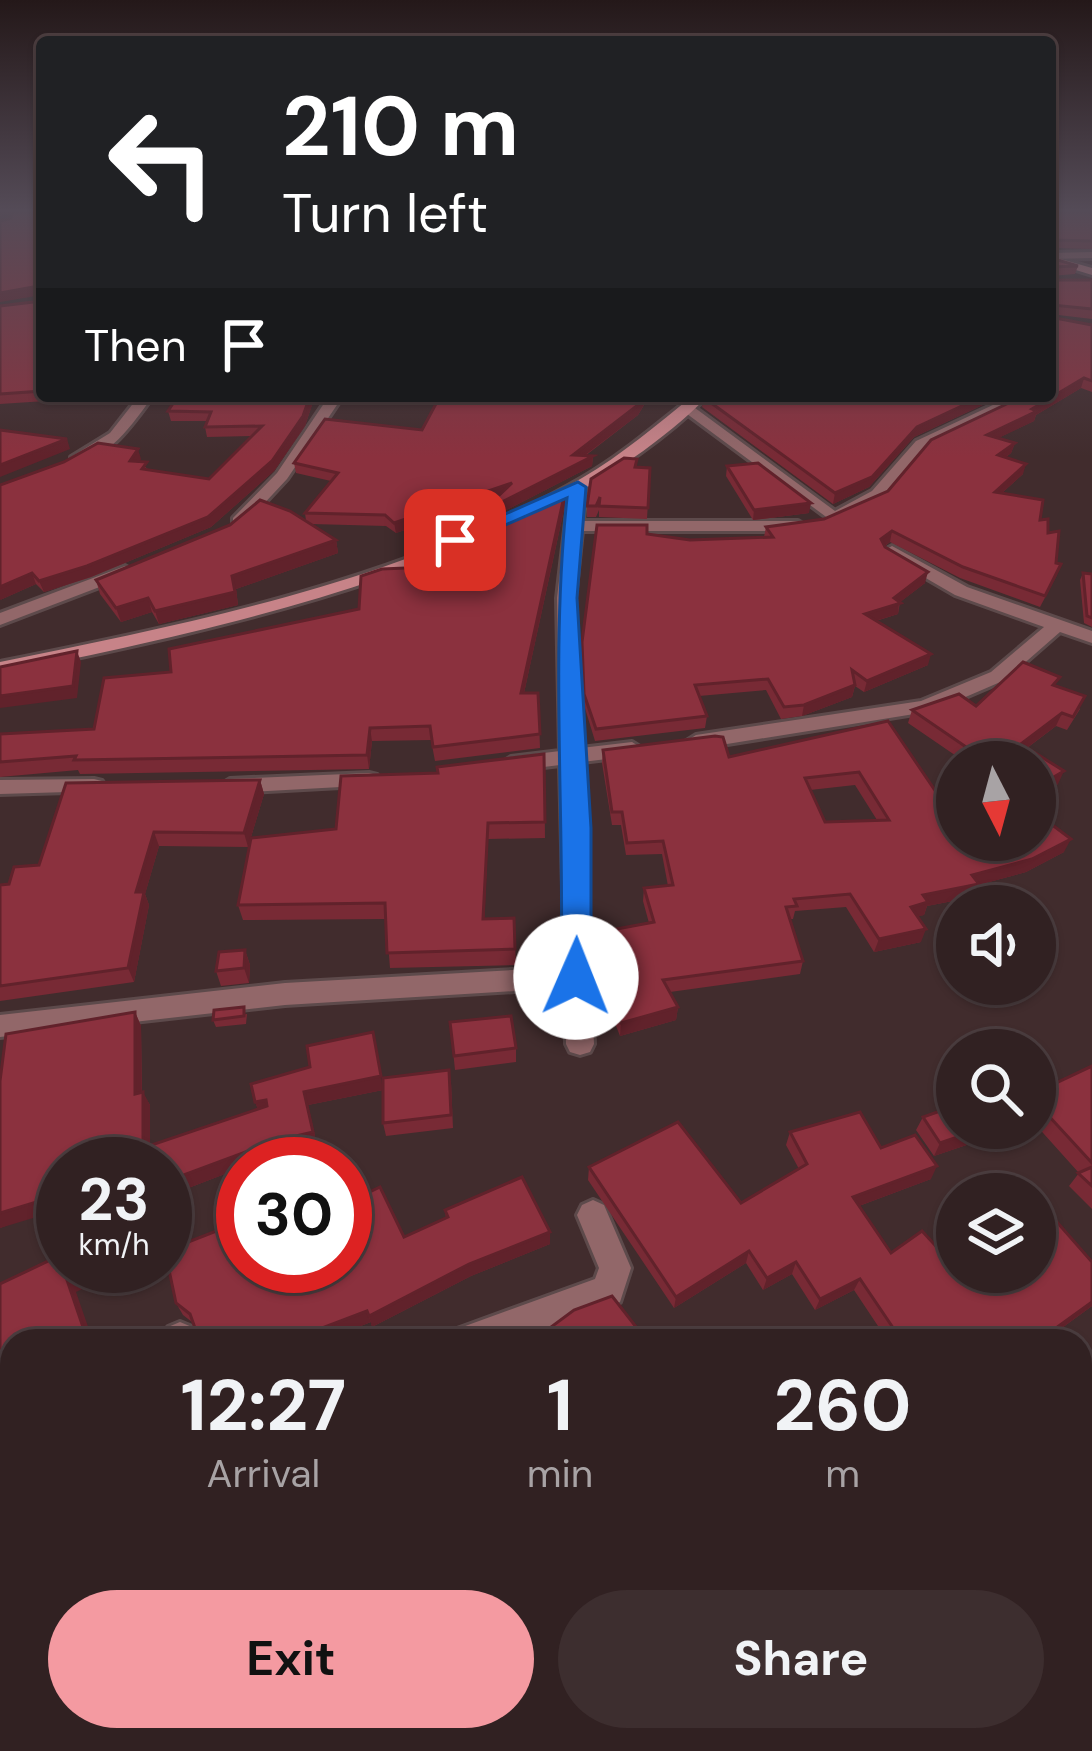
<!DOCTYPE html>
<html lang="en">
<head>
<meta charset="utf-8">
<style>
	body { margin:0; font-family:"DM Sans",sans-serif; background:#3d2e2f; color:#f1f3f6; height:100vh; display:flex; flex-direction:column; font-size:45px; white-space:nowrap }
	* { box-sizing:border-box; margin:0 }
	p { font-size:39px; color:#a8a3a5 }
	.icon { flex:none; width:66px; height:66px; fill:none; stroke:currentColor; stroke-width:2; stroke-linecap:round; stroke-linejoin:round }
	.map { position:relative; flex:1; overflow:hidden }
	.panel { position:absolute; left:0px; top:1329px; width:1092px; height:423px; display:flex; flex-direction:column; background:#312122; border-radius:36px 36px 0 0; box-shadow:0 3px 9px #0004,0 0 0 3px #4c3e40 }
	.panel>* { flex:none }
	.guide { position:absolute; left:36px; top:36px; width:1020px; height:366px; border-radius:12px; box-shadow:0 3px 9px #0004,0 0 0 3px #4c3e40; background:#202124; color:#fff; overflow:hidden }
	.needle { width:78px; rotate:174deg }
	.tools { position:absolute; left:936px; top:741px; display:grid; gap:24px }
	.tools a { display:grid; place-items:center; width:120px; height:120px; border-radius:50%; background:#312122; box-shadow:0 3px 9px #0004,0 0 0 3px #4c3e40; font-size:60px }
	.speed { position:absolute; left:36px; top:1137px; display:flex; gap:24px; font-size:60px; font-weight:700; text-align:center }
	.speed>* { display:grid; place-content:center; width:156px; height:156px; border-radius:50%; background:#312122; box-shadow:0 3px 9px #0004,0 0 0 3px #4c3e40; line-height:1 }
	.speed small { font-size:30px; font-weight:400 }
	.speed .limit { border:18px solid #d22; background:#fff; color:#111 }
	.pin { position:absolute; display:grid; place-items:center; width:102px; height:102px; color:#fff; margin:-51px; border-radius:24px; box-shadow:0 6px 18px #0006 }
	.me { position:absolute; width:132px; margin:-66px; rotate:1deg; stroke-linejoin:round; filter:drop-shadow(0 0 9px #0008) }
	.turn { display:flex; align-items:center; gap:42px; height:252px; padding:0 48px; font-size:54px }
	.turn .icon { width:156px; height:156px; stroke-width:2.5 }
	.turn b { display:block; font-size:84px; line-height:102px }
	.then { display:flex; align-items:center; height:114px; padding:0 48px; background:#0003; gap:24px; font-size:45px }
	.eta { display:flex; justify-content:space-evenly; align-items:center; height:204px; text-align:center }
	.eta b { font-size:72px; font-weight:700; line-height:84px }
	.button { display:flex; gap:24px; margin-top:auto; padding:24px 48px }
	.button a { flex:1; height:138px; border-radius:72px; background:#f49aa1; color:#111; font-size:48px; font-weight:700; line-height:138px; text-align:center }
	.button a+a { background:#3d2e2f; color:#f1f3f6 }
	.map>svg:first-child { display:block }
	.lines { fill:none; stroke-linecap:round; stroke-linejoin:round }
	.street-casing { stroke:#5d4a4b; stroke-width:6 }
	.secondary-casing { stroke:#5d4a4b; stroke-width:6 }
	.street { fill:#926769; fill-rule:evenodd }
	.secondary { fill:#c78388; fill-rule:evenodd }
	.wall { fill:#782a35; fill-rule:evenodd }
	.shaded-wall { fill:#61222b }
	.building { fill:#8b313e; stroke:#61222b; stroke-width:3; fill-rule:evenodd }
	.route { fill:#1a73e8; stroke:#114b97; stroke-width:3 }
</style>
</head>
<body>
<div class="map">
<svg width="1092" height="1751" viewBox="0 0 1092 1751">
	<rect width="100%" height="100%" fill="#412c2d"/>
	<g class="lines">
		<g class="street-casing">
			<g id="street">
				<polygon points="1092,252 1092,258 1050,259 1050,253"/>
				<path d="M139,396H153C134,422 106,464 71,463V457L110,433Z"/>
				<polygon points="329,396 343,396 287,479 245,524 233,524 233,518 277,473"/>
				<polygon points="992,396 1006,396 1010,406 926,447 884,497 833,522 679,408 691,405 835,511 872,491 916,441 995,404"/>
				<polygon points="578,482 586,487 583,521 798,521 806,526 798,531 582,531 575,598 581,748 632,742 643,749 632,756 582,762 594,1044 590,1052 580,1055 570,1052 566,1044 565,988 285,1005 0,1037 0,1015 285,983 565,967 560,765 511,771 500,764 511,757 560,751 557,598 570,487"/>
				<polygon points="892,546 967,587 1092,631 1092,643 1060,632 1005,680 933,711 696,749 689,747 685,742 696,735 921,701 991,672 1044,627 955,595 886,555 883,551"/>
				<polygon points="125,566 134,571 131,575 0,625 0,613"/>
				<polygon points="369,773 377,775 380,780 377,785 230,793 219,786 230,779"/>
				<polygon points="94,779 102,781 105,786 102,791 0,794 0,780"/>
				<polygon points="593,1200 604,1205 631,1268 620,1302 516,1341 452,1341 457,1329 595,1279 599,1268 577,1215 582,1205"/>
				<polygon points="180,1322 192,1327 197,1341 163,1341 168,1327"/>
				<polygon points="12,1557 12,1600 0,1605 0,1562"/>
				<polygon points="325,1740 368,1740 372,1751 329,1751"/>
			</g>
		</g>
		<g class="secondary-casing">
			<g id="secondary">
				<polygon points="1050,256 1092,268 1092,275 1050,262"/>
				<path d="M693,396H708C543,562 223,628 0,674V662C197,622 406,580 582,478C622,455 657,424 693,396Z"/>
			</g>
		</g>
		<use href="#street" class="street"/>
		<use href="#secondary" class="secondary"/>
	</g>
	<g class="wall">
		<polygon points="1050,212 1092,212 1092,249 1052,248 1051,258 1078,266 1075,274 1050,276"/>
		<polygon points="1050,280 1092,280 1092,319 1050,314"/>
		<polygon points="42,301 42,396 64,396 61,400 0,404 0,306"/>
		<polygon points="1092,325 1092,392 1081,388 1036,415 1034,421 998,438 1015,443 1011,453 1006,457 1023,474 1002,493 1040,520 1048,533 1057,575 1040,607 960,578 890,542 885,546 925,583 900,602 898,614 876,621 928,665 864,692 855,686 852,697 802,716 781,719 766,690 699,696 707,716 705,728 595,741 584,705 582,653 647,534 690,540 764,537 766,527 824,519 888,491 1011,402 1010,396 1050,396"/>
		<polygon points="178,396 315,396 305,426 274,471 211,527 91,577 44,592 36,584 0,600 141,459 139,462 149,470 209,479 252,436 207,437 205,427 207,421 171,421 168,411"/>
		<polygon points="439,396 662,396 649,397 638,415 585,456 593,456 592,466 481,523 494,500 396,533 386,526 311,524 336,540 338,553 236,589 238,605 159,624 152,612 121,622 100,594 96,580 306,521 305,513 331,481 296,473 294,463 422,430 438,400"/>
		<polygon points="704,396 991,396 989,402 914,437 869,487 833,504 702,407"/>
		<polygon points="637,459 637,467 650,468 647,519 599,517 599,510 596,517 587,517 587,506"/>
		<polygon points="727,466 809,513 753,520 726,476"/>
		<polygon points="565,492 565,505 524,693 538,693 540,748 435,761 431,740 372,741 369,769 80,774 78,770 0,777 0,734 94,729 171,672 359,609 438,566 436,552"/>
		<polygon points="1083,573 1092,574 1092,627 1084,623 1080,580"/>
		<polygon points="1056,686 1080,709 1067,730 1056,726 1027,748 1058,784 1035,797 1035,762 965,762 908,723 912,710 976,706"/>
		<path d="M888,721L957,840L1064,852L1026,872L978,885L973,897L927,906L924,915L917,916L921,942L874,952L846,907L795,911L793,919H790L803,961L800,974L670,992L678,1007L676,1020L620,1036L595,973V933L649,923L643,901L644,888L668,886L662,854L626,855L621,825H612L602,763L603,750L729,757ZM855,785L877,820L825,822L810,790Z"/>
		<polygon points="544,754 545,838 488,839 484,919 514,918 516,965 390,968 386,919 243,920 238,905 336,829 438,773"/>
		<polygon points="260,780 264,794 248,847 159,846 145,894 149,905 134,982 0,1001 0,885 9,884 39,865"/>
		<polygon points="245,950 250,965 249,983 221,986 216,971"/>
		<polygon points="135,1012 141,1026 142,1092 150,1105 150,1146 258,1109 255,1102 383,1086 451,1083 453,1128 386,1136 383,1123 383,1090 308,1105 317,1145 243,1164 243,1167 165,1197 165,1164 0,1228"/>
		<polygon points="247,1014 246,1024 216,1027 213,1020"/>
		<polygon points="450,1022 516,1048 516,1062 455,1070"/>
		<polygon points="1092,1066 1092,1209 1069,1186 1079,1173 1035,1124 1035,1093"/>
		<polygon points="923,1117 957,1128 998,1128 993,1136 934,1156 916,1130"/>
		<polygon points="790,1132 881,1148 931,1179 859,1206 891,1253 968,1281 1092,1262 1092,1306 1044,1341 888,1341 854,1290 815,1310 792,1274 763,1290 746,1263 674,1308 588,1180 589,1167 741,1203 799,1169 786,1145"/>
		<polygon points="445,1210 550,1232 550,1244 471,1276 372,1327 371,1322 322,1341 193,1341 195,1328 192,1322 183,1315 176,1303 230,1241 404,1237 446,1218"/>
		<polygon points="1092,1401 1092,1558 1080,1543 1080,1409"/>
		<polygon points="1092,1589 1092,1680 1080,1664 1080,1599"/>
		<polygon points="827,1740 938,1740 947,1751 835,1751"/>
	</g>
	<g class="shaded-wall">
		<polygon points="39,286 42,295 0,302 0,293"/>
		<polygon points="1084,378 1081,388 1036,415 1034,421 984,445 987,435"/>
		<polygon points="310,396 315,396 305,426 274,471 211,527 91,577 44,592 39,581 208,517"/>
		<polygon points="644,396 649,396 638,415 572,465 573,455"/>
		<polygon points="983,396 991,396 989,402 914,437 869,487 833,504 835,493 917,427"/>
		<polygon points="67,439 70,449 0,477 0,465"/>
		<polygon points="1015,443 1011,453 995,465 998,455"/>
		<polygon points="138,449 141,459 133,471 130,461"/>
		<polygon points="593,456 592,466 481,523 480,513"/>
		<polygon points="1026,464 1023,474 992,502 995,492"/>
		<polygon points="512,483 512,493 396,533 394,523"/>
		<polygon points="565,492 565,505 521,707 521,693"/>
		<polygon points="811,503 809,513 753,520 754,510"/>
		<polygon points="892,531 890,542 879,550 881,539"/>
		<polygon points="336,540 338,553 236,589 238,605 159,624 155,611 232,576"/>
		<polygon points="928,572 925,583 899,603 898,614 862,625 865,614 894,598"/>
		<polygon points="32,573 36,584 0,600 0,587"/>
		<polygon points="148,598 152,612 121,622 116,608"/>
		<polygon points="77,651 81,662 77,698 0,708 0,696"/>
		<polygon points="931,654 928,665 864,692 867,681"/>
		<polygon points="855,685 852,697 802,716 804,705"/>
		<polygon points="1062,713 1056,726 1016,756 1021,744"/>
		<polygon points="370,728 372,741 369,769 367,755"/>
		<polygon points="1064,771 1058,784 1035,797 1035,788"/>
		<polygon points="260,780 264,794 248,847 244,833"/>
		<polygon points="488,823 488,839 484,934 483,919"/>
		<polygon points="154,832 159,846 145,894 149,905 134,982 128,968 136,892"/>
		<polygon points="1071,839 1064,852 1026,872 978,885 973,897 927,906 924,915 906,920 911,907 923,895"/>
		<polygon points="926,929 921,942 874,952 879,939"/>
		<polygon points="245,950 250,965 249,983 244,968"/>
		<polygon points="678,1007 676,1020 620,1036 621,1023"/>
		<polygon points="135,1012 141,1026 142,1107 135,1094"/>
		<polygon points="373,1032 383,1090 308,1105 317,1145 279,1153 251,1164 243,1164 243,1167 165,1197 165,1182 304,1092"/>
		<polygon points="143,1092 150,1105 150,1161 143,1148"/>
		<polygon points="266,1100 270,1113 260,1115 255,1102"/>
		<polygon points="984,1128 998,1128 993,1136 934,1156 940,1143"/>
		<polygon points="937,1166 931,1179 848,1210 853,1197"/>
		<polygon points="63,1194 63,1209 0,1228 0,1213"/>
		<polygon points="550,1232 550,1244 471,1276 372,1327 369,1316 469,1264"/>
		<polygon points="749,1251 746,1263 674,1308 676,1297"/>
		<polygon points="796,1262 792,1274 763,1290 767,1278"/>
		<polygon points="95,1266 101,1266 105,1278 76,1292 93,1341 70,1341 67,1280"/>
		<polygon points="860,1279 854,1290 815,1310 820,1299"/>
		<polygon points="1092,1302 1092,1306 1044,1341 1038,1341"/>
		<polygon points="367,1311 371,1322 322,1341 288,1341"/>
		<polygon points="12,1373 12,1390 0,1396 0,1380"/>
		<polygon points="5,1489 12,1501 0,1509 0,1492"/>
		<polygon points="159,1740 168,1740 174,1751 165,1751"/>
		<polygon points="298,1740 311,1740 299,1751 285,1751"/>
		<polygon points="472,1740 480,1740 467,1751 459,1751"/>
	</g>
	<g class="building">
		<polygon points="11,212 42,212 42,299 39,286 0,293 0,221 11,218"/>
		<polygon points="1050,212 1092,212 1092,241 1052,240 1051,258 1078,266 1050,267"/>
		<polygon points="1050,280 1092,280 1092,309 1053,305 1050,313"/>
		<polygon points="42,301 42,391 0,394 0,306"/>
		<polygon points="1050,317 1092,325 1092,381 1084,378 1032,409 1037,411 987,435 1015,443 998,455 1026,464 995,492 1043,500 1040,520 1048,519 1048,533 1059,531 1056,563 1061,564 1045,596 963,567 892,531 881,539 885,547 928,572 894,598 901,603 865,614 931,654 867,681 852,670 855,685 804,705 784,707 768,679 695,685 707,716 596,729 584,694 582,642 597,525 647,525 647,534 690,540 773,537 766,527 824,519 888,491 931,440 1015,400 1014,396 1050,396"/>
		<polygon points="178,396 310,396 303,416 272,461 208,517 87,566 39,581 32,573 0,587 0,485 64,462 98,443 138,449 130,461 147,462 142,469 209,479 262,426 205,427 211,412 168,411"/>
		<polygon points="439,396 644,396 638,405 573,455 593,456 480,513 512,483 394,523 385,515 305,513 338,473 294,463 325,419 422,430 438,400"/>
		<polygon points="704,396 983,396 917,427 872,477 835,493 703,397"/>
		<polygon points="0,430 67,439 0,465"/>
		<polygon points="624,458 637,459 635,467 650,468 648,508 599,506 600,497 596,506 587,506 591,479"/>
		<polygon points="758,463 811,503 754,510 727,466"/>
		<polygon points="565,492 521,693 538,693 540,734 433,747 430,726 370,728 367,755 74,760 76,756 0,762 0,734 94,729 104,678 171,672 169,649 359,609 361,576 382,569 453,566 436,552"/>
		<polygon points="260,500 290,511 336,540 232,576 235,592 155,611 148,598 116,608 96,580 230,525"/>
		<polygon points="1083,573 1092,574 1092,618 1087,616"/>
		<polygon points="77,651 73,686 0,696 0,667"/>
		<polygon points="1023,662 1060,677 1053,685 1085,696 1073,717 1062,713 1021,744 1064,771 1035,788 1035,762 988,762 912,710 959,694 976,706"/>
		<path d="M888,721L957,823V840H1035V812L1071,839L1032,859L972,875L979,884L923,895L928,902L911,907L926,929L879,939L850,894L794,899L797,906L786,907L803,961L663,980L678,1007L621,1023L596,960L595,933L654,922L644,888L673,885L663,841L627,843L622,812H612L603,750L715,736L723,737L729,757ZM859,772L889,820L825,822L805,778Z"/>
		<polygon points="544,754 545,822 488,823 483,919 514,918 515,949 387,953 385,903 238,905 251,838 336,829 341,776 438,773 437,767"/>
		<polygon points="260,780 244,833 154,832 136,892 144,892 128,968 0,986 0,885 9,884 14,867 39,865 66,783"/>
		<polygon points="245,950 244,968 216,971 219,952"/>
		<polygon points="244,1007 244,1016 213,1020 214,1010"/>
		<polygon points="135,1012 135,1094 143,1092 143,1148 267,1106 266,1100 255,1102 251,1084 310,1067 307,1046 373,1032 381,1076 304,1092 313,1132 275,1141 165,1182 165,1164 63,1164 63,1194 0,1213 0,1081 6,1034"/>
		<polygon points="511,1016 516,1048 454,1056 450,1022"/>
		<polygon points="1092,1066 1092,1163 1035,1101 1035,1093"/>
		<polygon points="449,1070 451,1115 383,1123 383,1078"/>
		<polygon points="957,1105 957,1128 984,1128 940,1143 923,1117"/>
		<polygon points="860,1112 881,1148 915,1135 937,1166 853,1197 891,1253 922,1231 957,1269 957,1272 960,1272 968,1281 982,1272 1035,1272 1035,1197 1092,1262 1092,1302 1038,1341 937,1341 930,1333 915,1341 902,1341 860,1279 820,1299 796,1262 767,1278 749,1251 676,1297 589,1167 678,1122 741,1203 807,1164 790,1132"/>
		<polygon points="1092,1167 1092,1186 1078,1173"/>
		<polygon points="522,1177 550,1232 469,1264 369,1316 367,1311 288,1341 193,1341 190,1334 195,1328 190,1314 176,1303 165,1251 224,1228 227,1242 243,1235 243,1266 345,1266 345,1204 380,1187 404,1237 448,1217 445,1210"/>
		<polygon points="1026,1186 1033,1194 1010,1194"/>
		<polygon points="63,1254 63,1266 95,1266 67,1280 85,1333 70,1341 12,1341 12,1373 0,1380 0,1284"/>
		<polygon points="612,1296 647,1341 510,1341 528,1329 535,1339 574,1310"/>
		<polygon points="1092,1401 1092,1535 1080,1520 1080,1409"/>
		<polygon points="12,1416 12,1514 5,1489 0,1492 0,1421"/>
		<polygon points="12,1584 12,1740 159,1740 165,1751 0,1751 0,1593"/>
		<polygon points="1092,1592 1092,1657 1080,1641 1080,1602"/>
		<polygon points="213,1740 298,1740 285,1751 200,1751"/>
		<polygon points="399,1740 472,1740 459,1751 404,1751"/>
		<polygon points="588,1740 809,1740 795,1751 572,1751"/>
		<polygon points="840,1740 938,1740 947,1751 848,1751"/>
	</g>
	<linearGradient id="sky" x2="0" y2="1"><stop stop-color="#241819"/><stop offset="0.46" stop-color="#544b57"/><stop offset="1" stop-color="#544b57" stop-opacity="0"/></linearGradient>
	<rect width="1092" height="457" fill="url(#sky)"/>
	<path class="route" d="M578,482L586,487L577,598L591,828V977L576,989L561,977C565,817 550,657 567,498L462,544L446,540Z"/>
</svg>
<div class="tools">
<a><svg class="needle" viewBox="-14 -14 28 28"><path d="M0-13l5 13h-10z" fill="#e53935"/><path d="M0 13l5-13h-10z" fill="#a8a3a5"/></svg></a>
<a><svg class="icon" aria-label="sound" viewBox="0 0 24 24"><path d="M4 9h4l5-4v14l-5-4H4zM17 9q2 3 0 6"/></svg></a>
<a><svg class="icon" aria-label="search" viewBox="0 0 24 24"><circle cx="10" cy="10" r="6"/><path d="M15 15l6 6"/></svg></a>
<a><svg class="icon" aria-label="layers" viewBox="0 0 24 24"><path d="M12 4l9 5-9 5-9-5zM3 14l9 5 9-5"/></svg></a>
</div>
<div class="speed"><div>23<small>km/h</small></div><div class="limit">30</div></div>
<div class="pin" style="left:455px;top:540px;background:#d93025"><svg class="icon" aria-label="arrive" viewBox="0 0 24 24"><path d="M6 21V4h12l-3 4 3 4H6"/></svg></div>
<svg class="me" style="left:576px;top:977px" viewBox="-20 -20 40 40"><circle r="19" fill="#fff"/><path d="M0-13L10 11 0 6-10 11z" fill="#1a73e8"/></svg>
<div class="guide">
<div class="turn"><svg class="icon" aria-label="left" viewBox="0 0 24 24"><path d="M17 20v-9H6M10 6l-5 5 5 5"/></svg><div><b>210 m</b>Turn left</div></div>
<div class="then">Then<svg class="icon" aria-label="arrive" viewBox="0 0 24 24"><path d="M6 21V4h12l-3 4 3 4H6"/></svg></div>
</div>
<section class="panel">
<div class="eta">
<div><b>12:27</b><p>Arrival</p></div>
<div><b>1</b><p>min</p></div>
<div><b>260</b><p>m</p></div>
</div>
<div class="button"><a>Exit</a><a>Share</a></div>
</section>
</div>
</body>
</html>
